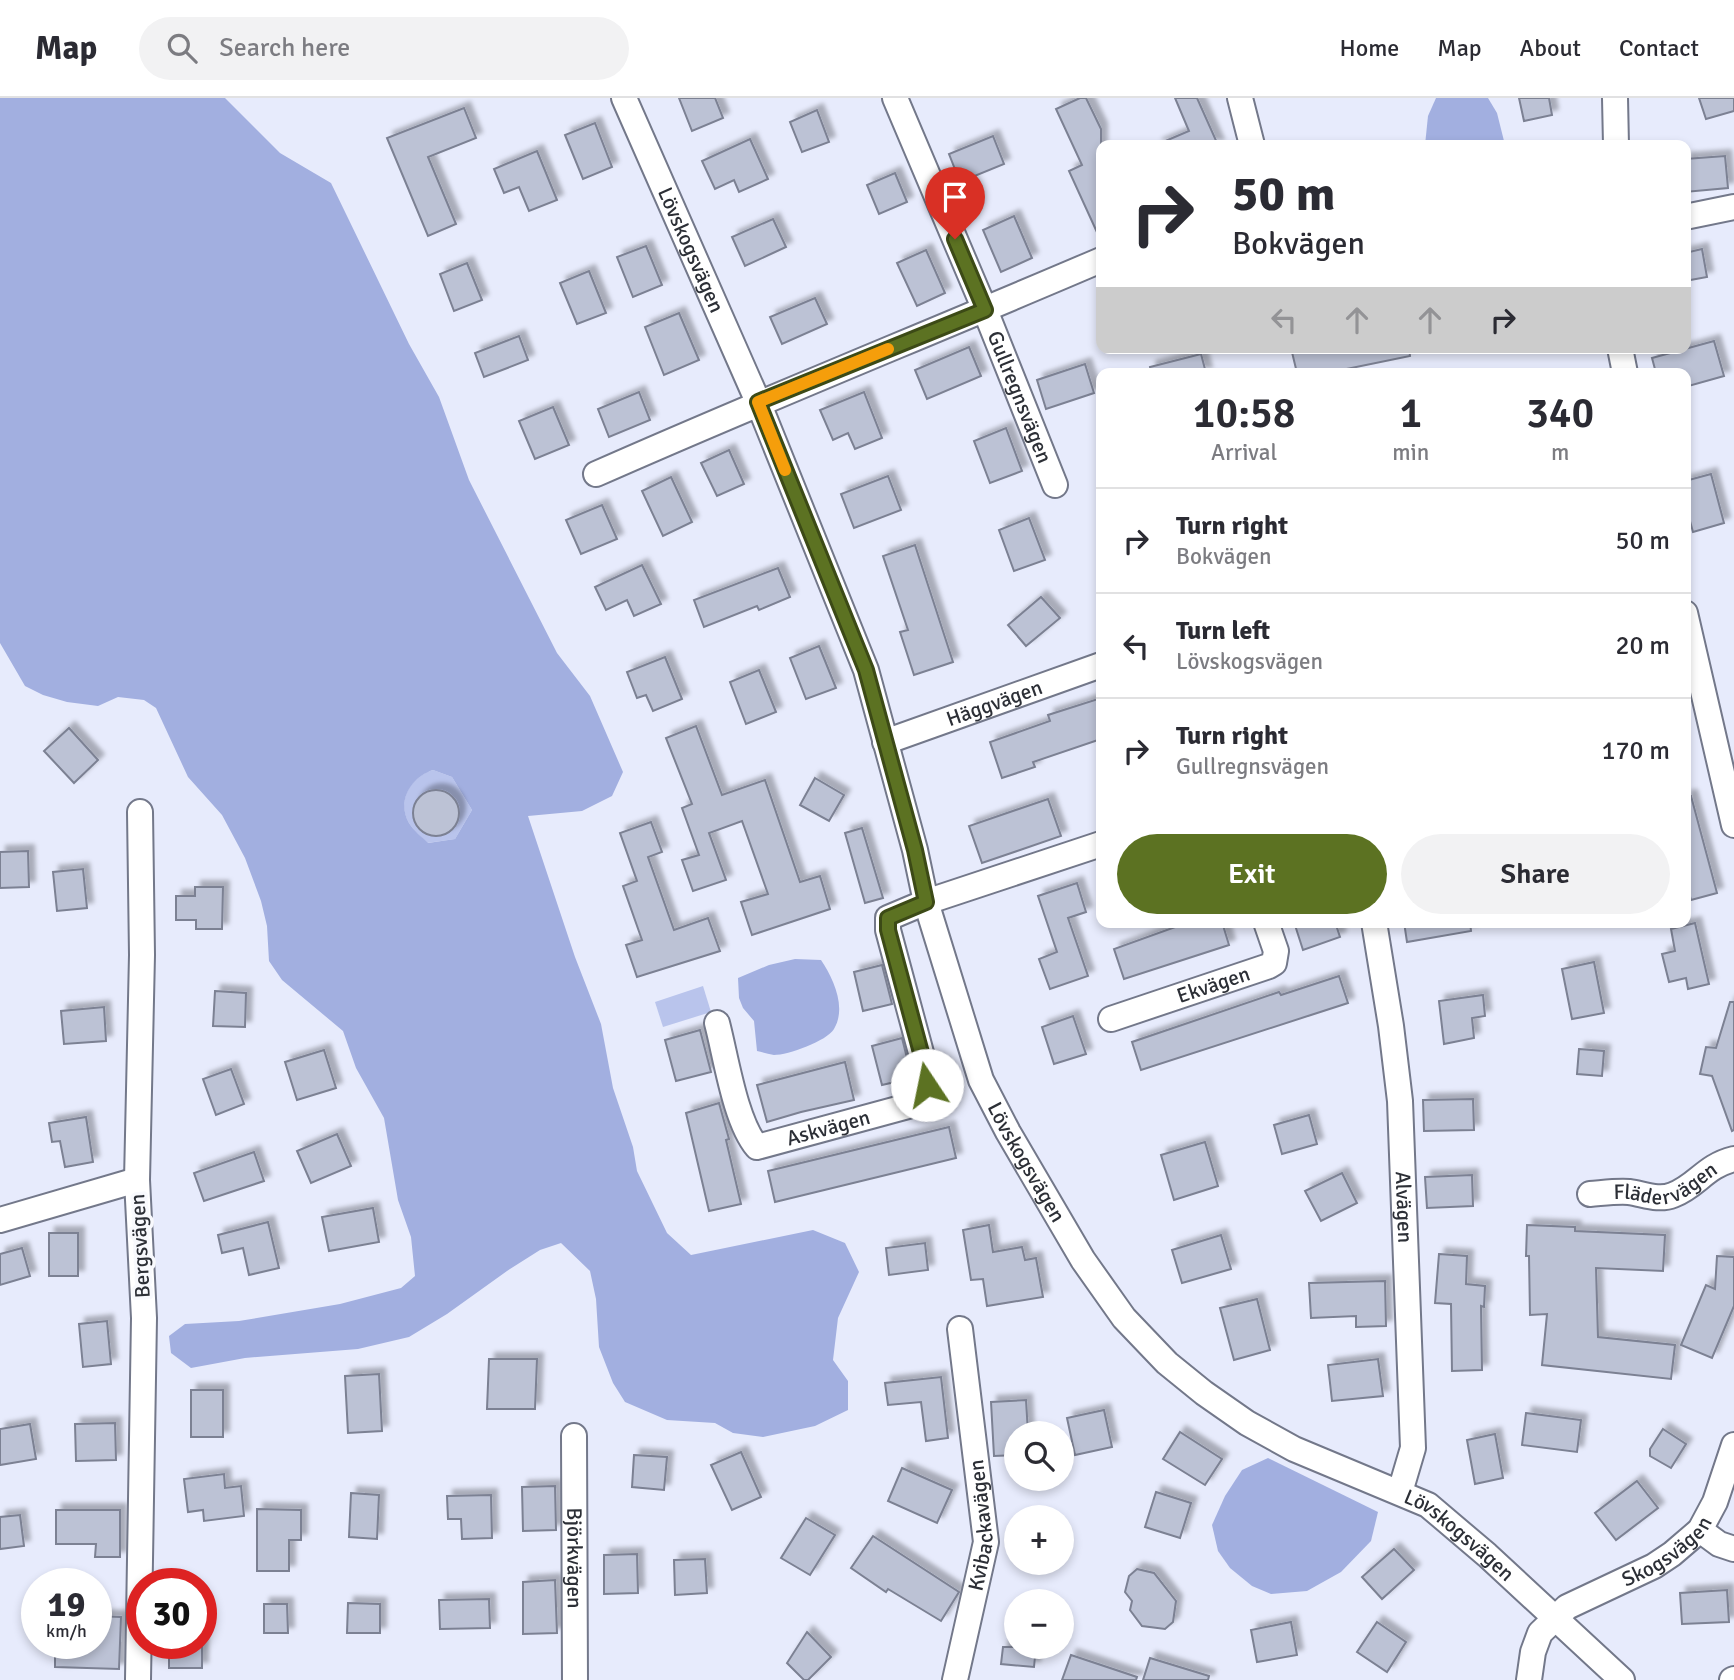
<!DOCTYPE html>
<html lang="en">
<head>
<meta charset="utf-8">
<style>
	body { margin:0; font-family:Signika,sans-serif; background:#f2f2f3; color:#2b2b33; height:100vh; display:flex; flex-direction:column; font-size:26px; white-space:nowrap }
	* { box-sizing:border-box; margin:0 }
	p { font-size:23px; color:#7c7c81 }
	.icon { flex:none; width:38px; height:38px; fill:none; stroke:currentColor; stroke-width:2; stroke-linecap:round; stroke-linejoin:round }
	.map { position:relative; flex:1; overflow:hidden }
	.panel { position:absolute; left:1096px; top:270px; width:595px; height:560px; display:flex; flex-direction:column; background:#fff; border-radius:14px; box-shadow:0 4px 10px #0003 }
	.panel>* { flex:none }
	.top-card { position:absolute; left:1096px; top:42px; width:595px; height:214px; border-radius:14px; box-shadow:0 4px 10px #0003; background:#fff; color:#2b2b33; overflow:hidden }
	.controls { position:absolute; left:1004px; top:1323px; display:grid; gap:14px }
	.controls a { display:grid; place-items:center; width:70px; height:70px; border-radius:50%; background:#fff; box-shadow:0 4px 10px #0003; font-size:35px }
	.speed { position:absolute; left:21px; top:1470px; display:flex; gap:14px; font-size:35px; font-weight:700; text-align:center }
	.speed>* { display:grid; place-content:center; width:91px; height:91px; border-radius:50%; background:#fff; box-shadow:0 4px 10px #0003; line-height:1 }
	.speed small { font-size:18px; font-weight:400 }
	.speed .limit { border:10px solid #d22; background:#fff; color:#111 }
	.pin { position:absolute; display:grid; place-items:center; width:60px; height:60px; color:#fff; margin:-72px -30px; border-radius:50% 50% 50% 0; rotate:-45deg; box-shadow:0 0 7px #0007 }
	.pin .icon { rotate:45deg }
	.me { position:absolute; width:77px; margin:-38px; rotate:349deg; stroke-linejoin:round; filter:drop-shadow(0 0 5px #0008) }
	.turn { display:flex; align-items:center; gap:24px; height:147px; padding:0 21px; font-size:32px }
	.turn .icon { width:91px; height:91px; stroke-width:2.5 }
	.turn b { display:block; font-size:49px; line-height:60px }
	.lanes { display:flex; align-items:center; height:66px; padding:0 21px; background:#0003; justify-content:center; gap:35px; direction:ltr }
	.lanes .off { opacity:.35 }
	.eta { display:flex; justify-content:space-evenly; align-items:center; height:119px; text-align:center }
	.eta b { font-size:42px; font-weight:600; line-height:49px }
	.primary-button { display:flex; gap:14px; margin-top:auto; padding:14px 21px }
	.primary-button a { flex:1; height:80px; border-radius:42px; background:#5c7222; color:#fff; font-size:28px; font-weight:600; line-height:80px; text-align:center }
	.primary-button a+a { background:#f2f2f3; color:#2b2b33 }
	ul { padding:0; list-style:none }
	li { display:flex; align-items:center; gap:21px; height:105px; padding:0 21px; border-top:2px solid #e1e1e2 }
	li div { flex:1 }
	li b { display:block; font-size:26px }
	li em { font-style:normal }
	header { display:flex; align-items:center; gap:42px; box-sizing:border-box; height:98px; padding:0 35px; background:#fff; border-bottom:2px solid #e1e1e2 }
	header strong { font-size:33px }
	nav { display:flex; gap:38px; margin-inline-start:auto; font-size:24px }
	.search { width:490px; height:63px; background:#f2f2f3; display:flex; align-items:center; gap:18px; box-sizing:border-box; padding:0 24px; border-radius:38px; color:#7c7c81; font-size:26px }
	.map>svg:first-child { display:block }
	.green { fill:#b9c4ec }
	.forest { fill:#a2afe0; fill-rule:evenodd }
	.building { fill:#bcc2d5; stroke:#7c8193; stroke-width:2; filter:url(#shadow) }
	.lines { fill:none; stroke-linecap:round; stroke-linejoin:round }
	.street-casing { stroke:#73788a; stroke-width:28 }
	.street { stroke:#fff; stroke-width:24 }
	.route-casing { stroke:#3c4a16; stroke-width:18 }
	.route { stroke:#5c7222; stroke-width:12 }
	.slow { stroke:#f59e0b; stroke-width:12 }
	.labels { text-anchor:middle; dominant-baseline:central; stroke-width:7; stroke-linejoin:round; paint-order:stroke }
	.street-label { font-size:21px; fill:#2c2f36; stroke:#f8f9fd }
</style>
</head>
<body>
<header>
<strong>Map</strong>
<div class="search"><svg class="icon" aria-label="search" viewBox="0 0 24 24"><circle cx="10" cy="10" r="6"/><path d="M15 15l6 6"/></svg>Search here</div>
<nav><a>Home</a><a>Map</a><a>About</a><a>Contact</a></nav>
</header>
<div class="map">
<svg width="1734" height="1582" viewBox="0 0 1734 1582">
	<defs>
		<filter id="shadow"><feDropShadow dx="6" dy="-6" stdDeviation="2" flood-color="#0004"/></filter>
	</defs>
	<rect width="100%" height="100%" fill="#e7ebfc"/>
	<g class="green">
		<path d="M433,672L452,679L472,712L455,741L427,745C422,739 413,732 409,725C396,702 411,679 433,672Z"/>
		<polygon points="703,888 711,914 663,929 655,904"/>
	</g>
	<g class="forest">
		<path d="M0,0H225L280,55L331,85L409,246L439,299L469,382L557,555L590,598L623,674L612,698L582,713L528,718L575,859L601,926L613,990L633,1049L637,1073L667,1135L691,1157L813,1132L845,1145L859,1174L838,1220L833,1262L848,1283V1312L815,1328L763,1339L733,1335L715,1325L667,1322L625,1304L613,1285L599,1249L596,1201L590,1173L561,1145L540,1152L507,1173L447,1216L409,1239L358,1251L245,1260L191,1270L171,1255L169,1238L185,1226L239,1223L340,1206L401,1190L415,1178L411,1139L398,1102L384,1020L356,970L343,933L282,882L269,863L267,828L261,803L245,760L222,717L188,679L156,610L144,602L118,599L98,608L67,604L43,597L25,588L0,545ZM433,672L452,679L472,712L455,741L428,745C422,739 413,732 409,725C396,702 412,679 433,672Z"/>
		<polygon points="1436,0 1488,0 1497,15 1505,47 1425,47 1428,18"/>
		<path d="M795,861L821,862C833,880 847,909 834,931C827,943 788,957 774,957C768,956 762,954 757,953L754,923L743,910L739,900L738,880L769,867Z"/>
		<polygon points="1268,1360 1378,1414 1371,1443 1341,1474 1307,1493 1271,1496 1252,1488 1230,1470 1218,1453 1212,1427 1225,1398 1242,1372"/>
	</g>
	<g class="building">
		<polygon points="679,0 715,0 723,20 692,33"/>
		<polygon points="1080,0 1086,0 1101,31 1101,143 1069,73 1082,67 1056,11"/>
		<polygon points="1175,0 1197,0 1218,47 1156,47 1189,33"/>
		<polygon points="1519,0 1549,0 1552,17 1524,23"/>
		<polygon points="1699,0 1734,0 1734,13 1706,21"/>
		<polygon points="464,10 476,40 428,59 456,126 428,138 387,40"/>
		<polygon points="817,12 829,44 802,54 790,24"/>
		<polygon points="595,25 612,69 583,81 565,37"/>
		<polygon points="993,38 1004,66 960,84 949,56"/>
		<polygon points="750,41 768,81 739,94 734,82 715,91 702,63"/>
		<polygon points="537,53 557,102 529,113 519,89 504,95 494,71"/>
		<polygon points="1725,58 1728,90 1685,94 1685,61"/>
		<polygon points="895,75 907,104 879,116 867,87"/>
		<polygon points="1014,118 1032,160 1001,174 983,132"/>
		<polygon points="773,121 786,149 745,168 732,139"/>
		<polygon points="646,148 662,187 633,199 617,159"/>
		<polygon points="1702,151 1707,179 1685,183 1685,155"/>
		<polygon points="926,152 945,195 917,208 897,165"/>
		<polygon points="467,165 482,202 454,213 440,176"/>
		<polygon points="589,173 606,215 577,226 560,185"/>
		<polygon points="815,200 827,226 782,246 770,219"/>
		<polygon points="679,215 699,262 664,277 645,229"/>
		<polygon points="519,238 528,262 484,279 475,255"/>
		<polygon points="1714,243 1724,278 1685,289 1685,275 1656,275 1652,260"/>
		<polygon points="969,249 981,278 927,301 915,272"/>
		<polygon points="1291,250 1409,250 1410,258 1327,275 1297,275"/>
		<polygon points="1201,256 1206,275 1151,275 1150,269"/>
		<polygon points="1085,266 1094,295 1046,311 1037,282"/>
		<polygon points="639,294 650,322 609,339 598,311"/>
		<polygon points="864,294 882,340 855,351 848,335 833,342 820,312"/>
		<polygon points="553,309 569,347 535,361 519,323"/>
		<polygon points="1006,330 1022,373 990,385 974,343"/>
		<polygon points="729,352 744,386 717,398 701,365"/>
		<polygon points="1711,376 1724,425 1693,434 1685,405 1685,383"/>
		<polygon points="888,378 901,412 854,430 841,396"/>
		<polygon points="671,379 692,424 663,438 642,393"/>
		<polygon points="602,407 617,441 581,456 566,422"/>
		<polygon points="1029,420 1045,462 1014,473 999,432"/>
		<polygon points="915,447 953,564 914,577 900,534 908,532 883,458"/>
		<polygon points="642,467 661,506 634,518 627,502 606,512 595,489"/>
		<polygon points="778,470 790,499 759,512 757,508 704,529 694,502"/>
		<polygon points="1041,499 1060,520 1026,548 1008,527"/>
		<polygon points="819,548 836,590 806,601 790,560"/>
		<polygon points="665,559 682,601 653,613 646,597 637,600 627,574"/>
		<polygon points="759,572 776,614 746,626 730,584"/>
		<polygon points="1101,600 1101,641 1033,664 1035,669 1002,680 990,644 1050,623 1048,617"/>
		<polygon points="696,628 722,697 765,682 800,784 820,778 830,811 752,837 741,804 768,796 742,723 709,735 726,782 693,793 682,762 699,757 682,710 692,706 666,640"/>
		<polygon points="69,630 98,662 74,685 44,653"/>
		<polygon points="815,680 844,697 829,723 800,707"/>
		<circle cx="436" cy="715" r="23"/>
		<polygon points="1691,698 1717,795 1691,802 1685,781 1685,699"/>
		<polygon points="1048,701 1061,738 982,765 969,728"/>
		<polygon points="651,724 662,754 648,759 674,832 708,820 720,853 637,879 626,847 642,842 623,788 637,783 620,735"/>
		<polygon points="862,730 883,800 865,805 845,735"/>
		<polygon points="28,753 29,789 0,790 0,754"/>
		<polygon points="83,771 87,810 57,813 53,774"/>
		<polygon points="1077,785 1086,814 1068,820 1088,878 1050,891 1039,861 1057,854 1038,798"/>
		<polygon points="195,789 223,789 222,831 196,831 196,822 176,822 176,798 195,798"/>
		<polygon points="1189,824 1222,824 1229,847 1124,881 1114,851"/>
		<polygon points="1294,824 1335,824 1340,839 1303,852"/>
		<polygon points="1404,824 1470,824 1471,833 1407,844"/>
		<polygon points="1695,825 1709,886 1688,891 1686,880 1669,884 1662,856 1675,853 1671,831"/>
		<polygon points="1594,864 1604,915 1572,921 1562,871"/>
		<polygon points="882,867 892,906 863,913 854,874"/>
		<polygon points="1339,878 1348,905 1141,972 1132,944 1279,894 1281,897"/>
		<polygon points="215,893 246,895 245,929 213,928"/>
		<polygon points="1483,897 1485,918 1472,920 1474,940 1444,946 1439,903"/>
		<polygon points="1730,904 1734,904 1734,1032 1732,1033 1712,978 1700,976 1706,949 1716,950"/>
		<polygon points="104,909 106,943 64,946 61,913"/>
		<polygon points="1073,918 1086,956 1054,966 1042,929"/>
		<polygon points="700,932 711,974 676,983 665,942"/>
		<polygon points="902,940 912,980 882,987 872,948"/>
		<polygon points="1579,951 1604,953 1602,978 1577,976"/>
		<polygon points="324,952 336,990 297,1002 285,964"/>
		<polygon points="845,964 854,1002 801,1014 767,1024 757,987"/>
		<polygon points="231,971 244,1006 216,1017 203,981"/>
		<polygon points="1473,1001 1474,1032 1424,1033 1423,1002"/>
		<polygon points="719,1005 729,1041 726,1042 741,1106 709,1113 686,1015"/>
		<polygon points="1309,1017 1317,1046 1282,1056 1274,1027"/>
		<polygon points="86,1019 93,1064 65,1069 60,1043 52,1044 49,1025"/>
		<polygon points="949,1029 956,1060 775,1104 768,1073"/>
		<polygon points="337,1036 351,1068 311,1085 297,1053"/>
		<polygon points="1205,1044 1218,1088 1174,1102 1161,1057"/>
		<polygon points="254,1054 264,1083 204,1103 194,1075"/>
		<polygon points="1342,1075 1357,1105 1321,1123 1305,1093"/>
		<polygon points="1472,1077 1473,1108 1427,1110 1425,1079"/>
		<polygon points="373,1110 379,1144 329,1153 322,1119"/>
		<polygon points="268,1124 279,1170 249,1177 243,1150 222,1155 218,1137"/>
		<polygon points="989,1127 993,1154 1022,1149 1025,1162 1036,1160 1043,1199 987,1208 983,1181 971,1182 963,1132"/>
		<polygon points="1527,1127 1575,1129 1575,1133 1665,1137 1663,1173 1596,1170 1598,1239 1675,1247 1671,1281 1542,1267 1547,1216 1530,1217 1529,1158 1526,1158"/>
		<rect x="49" y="1135" width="29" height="43"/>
		<polygon points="1221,1137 1231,1171 1182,1185 1172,1152"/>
		<polygon points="925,1145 928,1172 889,1177 886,1150"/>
		<polygon points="22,1150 30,1178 0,1187 0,1156"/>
		<polygon points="1439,1156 1467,1158 1466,1186 1485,1188 1484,1209 1481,1208 1482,1272 1452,1273 1451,1206 1435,1205"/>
		<polygon points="1717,1158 1734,1159 1734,1208 1712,1260 1681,1247 1706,1187 1715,1191"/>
		<polygon points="1385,1183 1386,1228 1356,1229 1356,1218 1311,1220 1309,1185"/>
		<polygon points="1257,1201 1270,1252 1234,1262 1220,1210"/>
		<polygon points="107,1223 111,1266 83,1269 79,1226"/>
		<polygon points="489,1261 537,1261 535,1311 487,1311"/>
		<polygon points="1378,1261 1383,1298 1332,1303 1328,1267"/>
		<polygon points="379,1276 382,1333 348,1335 345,1278"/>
		<polygon points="941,1279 948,1340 926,1343 921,1304 888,1307 885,1285"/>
		<rect x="191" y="1292" width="32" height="47"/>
		<polygon points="1026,1302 1028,1335 1017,1335 1017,1357 994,1358 991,1304"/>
		<polygon points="1104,1312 1112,1349 1075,1357 1067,1320"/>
		<polygon points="1526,1315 1581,1322 1577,1354 1522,1347"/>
		<polygon points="115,1325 116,1362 76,1363 75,1326"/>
		<polygon points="30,1326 36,1361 0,1367 0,1331"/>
		<polygon points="1663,1331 1686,1346 1671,1370 1650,1358 1650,1351"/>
		<polygon points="1180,1334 1222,1361 1205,1387 1163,1361"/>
		<polygon points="1495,1336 1503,1380 1475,1386 1467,1342"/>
		<polygon points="741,1354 761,1399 732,1412 711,1367"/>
		<polygon points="634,1357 667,1359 664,1392 632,1389"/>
		<polygon points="902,1370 952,1392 937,1425 888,1403"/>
		<polygon points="224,1376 225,1390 241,1388 244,1418 204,1423 203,1412 188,1414 184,1381"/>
		<polygon points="1637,1383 1658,1410 1616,1442 1595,1415"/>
		<polygon points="555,1388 556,1432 523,1433 522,1389"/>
		<polygon points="1156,1394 1191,1405 1180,1440 1145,1429"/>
		<polygon points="351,1395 379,1397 377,1441 349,1439"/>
		<polygon points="491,1397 492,1440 462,1441 461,1421 448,1421 447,1398"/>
		<polygon points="257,1411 301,1412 301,1442 289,1442 289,1473 257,1473"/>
		<polygon points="56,1412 120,1412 120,1459 95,1459 96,1446 56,1446"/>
		<polygon points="20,1417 24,1448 0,1451 0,1419"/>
		<polygon points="806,1420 835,1437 810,1477 781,1460"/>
		<polygon points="873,1438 959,1494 941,1523 888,1491 886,1494 851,1470"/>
		<polygon points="1394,1451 1414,1472 1382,1501 1362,1479"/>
		<polygon points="637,1456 638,1495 604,1496 604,1457"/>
		<polygon points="705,1461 707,1495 675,1497 674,1462"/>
		<polygon points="1137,1471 1154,1475 1176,1503 1173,1524 1165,1531 1142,1528 1130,1512 1132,1503 1125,1494 1129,1478"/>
		<polygon points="555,1482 557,1535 523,1536 523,1484"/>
		<polygon points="1727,1492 1729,1524 1682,1526 1680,1495"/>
		<polygon points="489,1501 490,1530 440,1531 439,1502"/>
		<polygon points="348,1505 380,1506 380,1535 347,1535"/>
		<polygon points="264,1506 287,1506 288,1535 264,1535"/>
		<polygon points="96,1518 121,1519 119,1571 55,1569 55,1545 96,1545"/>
		<polygon points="1291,1524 1297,1557 1257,1564 1251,1532"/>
		<polygon points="1377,1524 1406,1544 1387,1574 1357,1554"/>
		<polygon points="807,1534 831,1559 808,1582 804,1582 787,1565"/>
		<rect x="169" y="1545" width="33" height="25"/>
		<polygon points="1003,1549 1036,1549 1034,1569 1001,1566"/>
		<polygon points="1071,1557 1137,1579 1136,1582 1062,1582"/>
		<polygon points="1150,1560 1209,1578 1208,1582 1143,1582"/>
	</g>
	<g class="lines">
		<g class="street-casing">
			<g id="street">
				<path id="s1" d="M624,0L758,304L866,572L915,752L926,804L981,982L1008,1034L1083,1162L1124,1220L1167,1265L1204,1295L1247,1325L1294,1351L1428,1407L1487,1457L1622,1582"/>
				<path id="s2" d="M895,0L985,212L1055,387"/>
				<polyline points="1240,0 1252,47"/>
				<polyline points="1615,0 1616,47"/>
				<polyline points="1685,119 1734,109"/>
				<polyline points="1620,250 1625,275"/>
				<path d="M596,376C763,302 933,234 1101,162"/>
				<polyline points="1685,515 1734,727"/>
				<path id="s3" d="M885,644L1101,567"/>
				<path id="s4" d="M1374,824L1391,928L1400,1003L1413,1350L1400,1394"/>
				<path id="s5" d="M1111,921L1269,868L1274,865L1276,853L1266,824"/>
				<path id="s6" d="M717,925C726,959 735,1023 757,1049L912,1007L927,998V977L888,832V820L926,804L1101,746"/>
				<path id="s7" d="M1590,1096C1603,1095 1617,1093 1629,1094C1644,1096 1658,1103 1673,1097C1697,1088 1705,1068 1734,1061"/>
				<polyline points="0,1122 137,1082"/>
				<path id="s8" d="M574,1338L575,1582"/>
				<polyline points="1700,1432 1719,1446 1734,1451"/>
				<polyline points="138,1582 144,1220 137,1082 142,857 140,714"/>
				<path id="s9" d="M955,1582L986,1444L960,1231"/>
				<path id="s10" d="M1529,1582L1533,1554L1540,1535L1567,1509L1654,1468L1672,1456L1700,1432L1715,1404L1734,1347"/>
				<polyline points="1732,1582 1734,1581"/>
			</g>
		</g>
		<use href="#street" class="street"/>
	</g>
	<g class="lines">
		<g class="route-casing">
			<polyline id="route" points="927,987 927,977 888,832 888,820 926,804 915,752 866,572 758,304 985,212 955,141"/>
		</g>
		<use href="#route" class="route"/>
		<polyline class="slow" points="785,372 758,304 888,251"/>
	</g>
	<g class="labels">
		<g class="street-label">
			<text stroke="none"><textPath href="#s1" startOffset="166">Lövskogsvägen</textPath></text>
			<text stroke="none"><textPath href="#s2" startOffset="324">Gullregnsvägen</textPath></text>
			<text stroke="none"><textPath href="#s3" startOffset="116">Häggvägen</textPath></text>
			<text stroke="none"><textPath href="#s5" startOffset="108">Ekvägen</textPath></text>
			<text stroke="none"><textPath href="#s6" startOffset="205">Askvägen</textPath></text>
			<text stroke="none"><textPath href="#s1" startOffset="1141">Lövskogsvägen</textPath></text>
			<text stroke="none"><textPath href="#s7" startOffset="79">Flädervägen</textPath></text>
			<text stroke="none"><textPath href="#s4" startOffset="287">Alvägen</textPath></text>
			<text transform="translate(140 1148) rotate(-93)">Bergsvägen</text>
			<text stroke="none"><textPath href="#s9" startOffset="158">Kvibackavägen</textPath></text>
			<text stroke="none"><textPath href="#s1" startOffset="1729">Lövskogsvägen</textPath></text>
			<text stroke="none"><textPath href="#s10" startOffset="201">Skogsvägen</textPath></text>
			<text stroke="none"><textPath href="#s8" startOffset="122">Björkvägen</textPath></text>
		</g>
	</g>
</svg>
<div class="controls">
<a><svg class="icon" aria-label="search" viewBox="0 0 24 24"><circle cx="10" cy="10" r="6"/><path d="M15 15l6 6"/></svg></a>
<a>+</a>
<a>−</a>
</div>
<div class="speed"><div>19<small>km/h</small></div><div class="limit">30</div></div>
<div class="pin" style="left:955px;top:141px;background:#d93025"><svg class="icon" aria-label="arrive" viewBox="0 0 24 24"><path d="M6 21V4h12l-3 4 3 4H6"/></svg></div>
<svg class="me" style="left:927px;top:987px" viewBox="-20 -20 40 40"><circle r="19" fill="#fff"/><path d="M0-13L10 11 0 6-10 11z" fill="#5c7222"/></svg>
<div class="top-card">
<div class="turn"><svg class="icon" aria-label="right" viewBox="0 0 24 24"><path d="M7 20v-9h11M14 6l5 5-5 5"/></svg><div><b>50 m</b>Bokvägen</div></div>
<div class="lanes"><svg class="icon off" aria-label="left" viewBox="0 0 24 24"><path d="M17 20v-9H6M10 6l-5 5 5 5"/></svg><svg class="icon off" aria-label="ahead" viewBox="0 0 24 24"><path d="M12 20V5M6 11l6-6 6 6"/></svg><svg class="icon off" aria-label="ahead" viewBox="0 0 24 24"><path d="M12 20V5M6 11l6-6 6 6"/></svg><svg class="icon" aria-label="right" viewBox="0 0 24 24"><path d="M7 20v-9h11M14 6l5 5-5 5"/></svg></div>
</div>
<section class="panel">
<div class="eta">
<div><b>10:58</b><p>Arrival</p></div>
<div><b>1</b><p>min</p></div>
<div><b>340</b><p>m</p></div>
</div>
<ul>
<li><svg class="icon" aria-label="right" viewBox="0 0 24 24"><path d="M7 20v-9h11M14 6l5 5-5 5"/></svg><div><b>Turn right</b><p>Bokvägen</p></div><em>50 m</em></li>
<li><svg class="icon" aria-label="left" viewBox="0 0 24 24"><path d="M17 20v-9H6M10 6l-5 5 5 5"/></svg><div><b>Turn left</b><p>Lövskogsvägen</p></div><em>20 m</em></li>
<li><svg class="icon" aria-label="right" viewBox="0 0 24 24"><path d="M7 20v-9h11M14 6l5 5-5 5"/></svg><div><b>Turn right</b><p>Gullregnsvägen</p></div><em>170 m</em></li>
</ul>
<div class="primary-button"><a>Exit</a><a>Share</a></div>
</section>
</div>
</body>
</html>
